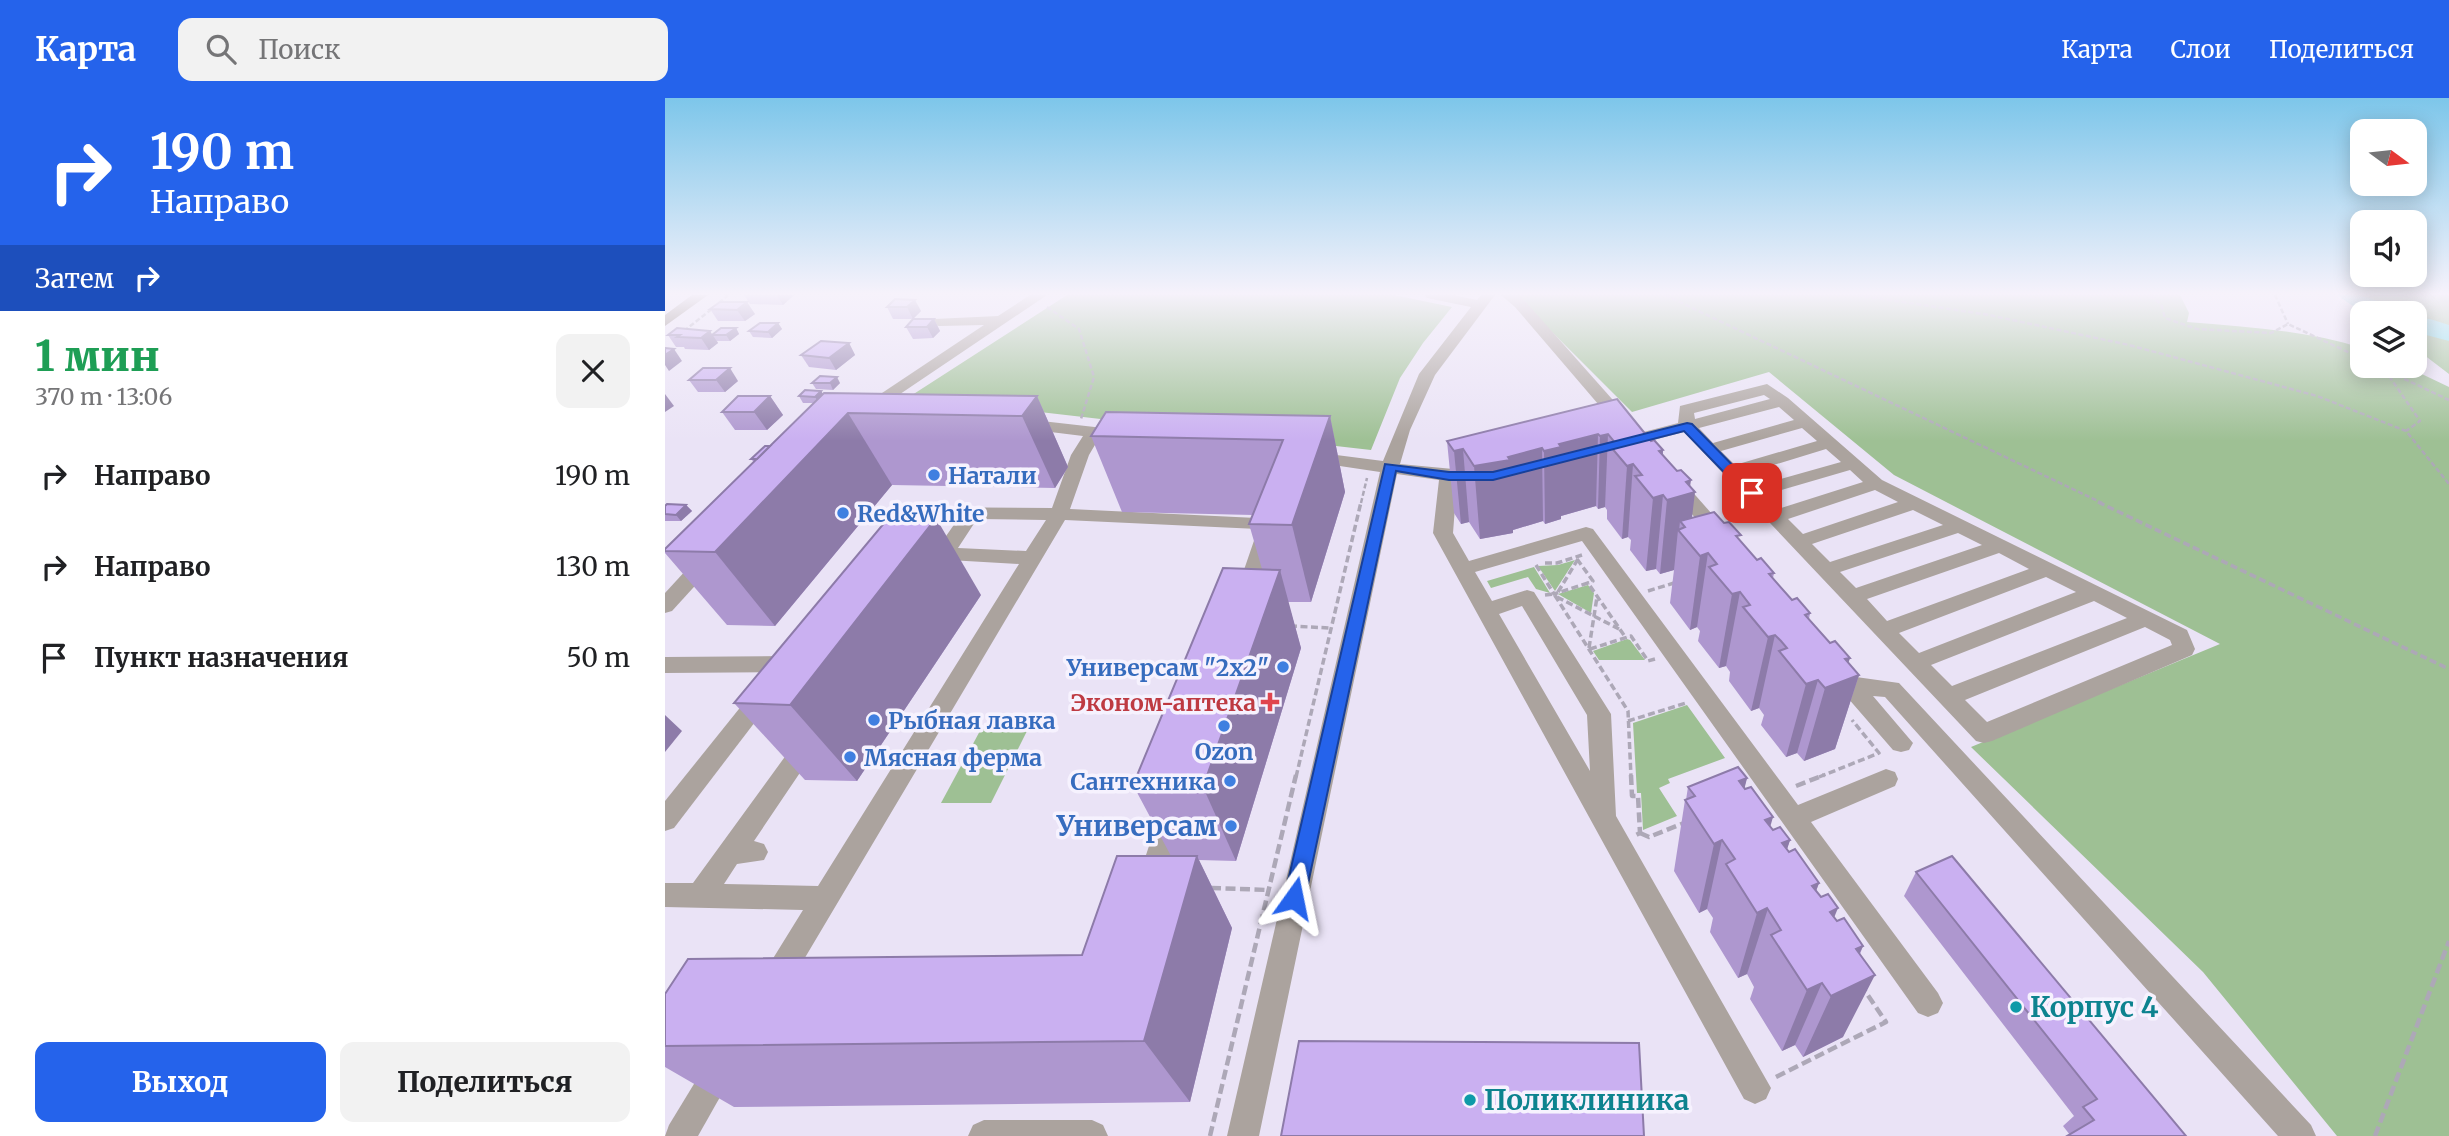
<!DOCTYPE html>
<html lang="ru">
<head>
<meta charset="utf-8">
<style>
	body { margin:0; font-family:Merriweather,serif; background:#f2f2f2; color:#202124; height:100vh; display:flex; flex-direction:column; font-size:26px; white-space:nowrap }
	* { box-sizing:border-box; margin:0 }
	p { font-size:23px; color:#757577 }
	.icon { flex:none; width:38px; height:38px; fill:none; stroke:currentColor; stroke-width:2; stroke-linecap:round; stroke-linejoin:round }
	.map { position:relative; flex:1; overflow:hidden }
	.panel { display:flex; flex-direction:column; background:#fff; width:665px }
	.panel>* { flex:none }
	.top-card { background:#2563eb; color:#fff; overflow:hidden }
	.needle { width:46px; rotate:105deg }
	.controls { position:absolute; left:1685px; top:21px; display:grid; gap:14px }
	.controls a { display:grid; place-items:center; width:77px; height:77px; border-radius:14px; background:#fff; box-shadow:0 4px 18px #0003; font-size:35px }
	.pin { position:absolute; display:grid; place-items:center; width:60px; height:60px; color:#fff; margin:-30px; border-radius:14px; box-shadow:0 4px 10px #0006 }
	.me { position:absolute; width:77px; margin:-38px; rotate:12deg; stroke-linejoin:round; filter:drop-shadow(0 0 5px #0008) }
	.turn { display:flex; align-items:center; gap:24px; height:147px; padding:0 35px; font-size:32px }
	.turn .icon { width:91px; height:91px; stroke-width:2.5 }
	.turn b { display:block; font-size:49px; line-height:60px }
	.then { display:flex; align-items:center; height:66px; padding:0 35px; background:#0003; gap:14px; font-size:26px }
	.round { display:grid; place-items:center; flex:none; width:74px; height:74px; border-radius:14px; background:#f2f2f2 }
	.headline { display:flex; align-items:center; justify-content:space-between; height:119px; padding:0 35px }
	h1 { font-size:42px; font-weight:800; line-height:52px; color:#1e9e55 }
	.cta { display:flex; gap:14px; margin-top:auto; padding:14px 35px }
	.cta a { flex:1; height:80px; border-radius:14px; background:#2563eb; color:#fff; font-size:28px; font-weight:800; line-height:80px; text-align:center }
	.cta a+a { background:#f2f2f2; color:#202124 }
	ul { padding:0; list-style:none }
	li { display:flex; align-items:center; gap:21px; height:91px; padding:0 35px }
	li div { flex:1 }
	li b { display:block; font-size:26px }
	li em { font-style:normal }
	header { display:flex; align-items:center; gap:42px; box-sizing:border-box; height:98px; padding:0 35px; background:#2563eb; color:#fff }
	header strong { font-size:33px }
	nav { display:flex; gap:38px; margin-inline-start:auto; font-size:24px }
	.search { width:490px; height:63px; background:#f2f2f2; display:flex; align-items:center; gap:18px; box-sizing:border-box; padding:0 24px; border-radius:14px; color:#757577; font-size:26px }
	main { display:flex; flex:1; min-height:0 }
	.map>svg:first-child { display:block }
	.green { fill:#9ec094 }
	.lines { fill:none; stroke-linecap:round; stroke-linejoin:round }
	.river { fill:#7ee0ec; fill-rule:evenodd }
	.path-far2 { stroke:#ada8b7; stroke-width:2.5; stroke-dasharray:5 2.5; stroke-linecap:butt }
	.path-far1 { stroke:#ada8b7; stroke-width:3.5; stroke-dasharray:7 3.5; stroke-linecap:butt }
	.path { stroke:#ada8b7; stroke-width:4.5; stroke-dasharray:10 4.5; stroke-linecap:butt }
	.minor { fill:#aba39e; fill-rule:evenodd }
	.major { fill:#796b61; fill-rule:evenodd }
	.wall { fill:#ae97cf }
	.shaded-wall { fill:#8d7ba9 }
	.building { fill:#cab0f1; stroke:#8d7ba9; stroke-width:2 }
	.route { fill:#2563eb; stroke:#184099; stroke-width:2 }
	.shop-dot { fill:#3f7fe0; stroke:#f6f2fe; stroke-width:2.5 }
	.health-dot { fill:#e0444e; stroke:#f6f2fe; stroke-width:2.5 }
	.culture-dot { fill:#0f9aa8; stroke:#f6f2fe; stroke-width:2.5 }
	.labels { text-anchor:middle; dominant-baseline:central; stroke-width:7; stroke-linejoin:round; paint-order:stroke }
	.shop-label { font-size:23px; font-weight:bold; fill:#366cbe; stroke:#f6f2fe; text-anchor:start }
	.health-label { font-size:23px; font-weight:bold; fill:#be3a42; stroke:#f6f2fe; text-anchor:end }
	.near-shop-label { font-size:28px; font-weight:bold; fill:#366cbe; stroke:#f6f2fe; text-anchor:end }
	.near-culture-label { font-size:28px; font-weight:bold; fill:#0d838f; stroke:#f6f2fe; text-anchor:start }
</style>
</head>
<body>
<header>
<strong>Карта</strong>
<div class="search"><svg class="icon" aria-label="search" viewBox="0 0 24 24"><circle cx="10" cy="10" r="6"/><path d="M15 15l6 6"/></svg>Поиск</div>
<nav><a>Карта</a><a>Слои</a><a>Поделиться</a></nav>
</header>
<main>
<section class="panel">
<div class="top-card">
<div class="turn"><svg class="icon" aria-label="right" viewBox="0 0 24 24"><path d="M7 20v-9h11M14 6l5 5-5 5"/></svg><div><b>190 m</b>Направо</div></div>
<div class="then">Затем<svg class="icon" aria-label="right" viewBox="0 0 24 24"><path d="M7 20v-9h11M14 6l5 5-5 5"/></svg></div>
</div>
<div class="headline"><div><h1>1 мин</h1><p>370 m · 13:06</p></div><a class="round"><svg class="icon" aria-label="close" viewBox="0 0 24 24"><path d="M6 6l12 12M18 6L6 18"/></svg></a></div>
<ul>
<li><svg class="icon" aria-label="right" viewBox="0 0 24 24"><path d="M7 20v-9h11M14 6l5 5-5 5"/></svg><div><b>Направо</b></div><em>190 m</em></li>
<li><svg class="icon" aria-label="right" viewBox="0 0 24 24"><path d="M7 20v-9h11M14 6l5 5-5 5"/></svg><div><b>Направо</b></div><em>130 m</em></li>
<li><svg class="icon" aria-label="arrive" viewBox="0 0 24 24"><path d="M6 21V4h12l-3 4 3 4H6"/></svg><div><b>Пункт назначения</b></div><em>50 m</em></li>
</ul>
<div class="cta"><a>Выход</a><a>Поделиться</a></div>
</section>
<div class="map">
<svg width="1784" height="1038" viewBox="0 0 1784 1038">
	<rect width="100%" height="100%" fill="#eae3f6"/>
	<g class="green">
		<polygon points="402,197 729,197 787,209 758,245 735,280 706,352 244,299"/>
		<path d="M850,197H1515L1524,215L1522,224C1582,229 1640,232 1697,250L1698,268H1740L1784,289V1038H1672L1538,874L1306,649L1555,546L1229,377L1104,274L967,314Z"/>
		<polygon points="1693,197 1784,197 1784,276 1750,250 1750,215 1712,215"/>
		<polygon points="910,462 890,493 873,468 893,467"/>
		<polygon points="869,469 885,495 871,491 863,479 826,490 822,483"/>
		<polygon points="923,487 929,495 926,515 893,496"/>
		<polygon points="962,541 965,542 980,562 934,562 928,553"/>
		<polygon points="1022,607 1060,660 1003,681 1005,685 994,690 1012,718 978,732 976,695 972,695 968,625"/>
		<polygon points="316,631 363,631 326,705 276,705"/>
	</g>
	<g class="lines">
		<g class="river">
			<path d="M1672,197C1692,197 1713,197 1726,215H1698Z"/>
			<polygon points="1750,220 1765,221 1784,227 1784,243 1750,234"/>
		</g>
		<g class="path-far2">
			<polyline points="1000,197 1437,405"/>
			<polyline points="1192,197 1324,217 1464,247 1652,298 1741,333 1784,386"/>
			<polyline points="1485,197 1496,206 1500,220 1532,231 1606,235 1623,226 1698,261"/>
			<polyline points="1610,197 1623,226"/>
			<polyline points="54,205 63,197"/>
			<polyline points="382,209 414,231 429,279 416,321"/>
			<polyline points="19,233 48,210"/>
			<polyline points="1712,268 1784,302"/>
			<polyline points="1720,272 1755,323 1741,333"/>
			<polyline points="696,405 702,380"/>
		</g>
		<g class="path-far1">
			<polyline points="1433,404 1784,571"/>
			<polyline points="912,461 928,483 923,485"/>
			<polyline points="880,465 892,465 917,457"/>
			<polyline points="871,467 889,496 923,485 961,540"/>
			<polyline points="983,493 1009,485"/>
			<polyline points="893,494 913,461"/>
			<polyline points="880,497 889,496 963,613 966,679"/>
			<polyline points="892,499 954,531"/>
			<polyline points="625,528 665,530"/>
			<polyline points="924,550 932,499"/>
			<polyline points="925,551 966,538 983,563 990,561"/>
			<polyline points="963,623 1021,605"/>
			<polyline points="631,679 696,404"/>
			<polyline points="1154,679 1214,655 1187,622"/>
		</g>
		<g class="path">
			<polyline points="966,677 967,698 973,698 975,735 971,737"/>
			<polyline points="1131,688 1159,677"/>
			<polyline points="975,735 984,739 1019,725"/>
			<polyline points="546,790 603,792"/>
			<polyline points="1111,979 1221,924 1198,890"/>
			<polyline points="545,1038 631,677"/>
			<polyline points="1710,1038 1784,843"/>
		</g>
		<g class="minor">
			<polygon points="365,197 382,197 204,317 198,318 190,313 319,227 274,228 269,227 267,224 269,221 333,218"/>
			<path d="M760,197H788L812,202L816,197H830L770,277L745,332L735,366L820,374L823,378L820,382L792,383L788,435L804,463L921,429L928,431L1133,707L1221,671L1230,674L1233,681L1230,688L1146,724L1273,895L1278,905L1273,915L1263,919L1253,915L917,443L810,474L827,503L862,492L869,494L946,616L951,718L1106,990L1101,1001L1090,1006L1079,1001L768,435L774,382L732,376L594,1038H562L715,374L648,364L639,359L648,354L718,363L754,276L806,209L762,200ZM857,508L922,617L925,673L834,516Z"/>
			<polygon points="836,197 852,197 860,203 963,319 965,323 963,327 951,327 850,209"/>
			<path d="M1102,286L1123,300L1217,382L1522,532L1530,551L1527,557L1327,643L1319,645L1311,643L1019,334L954,351L945,346L948,342L1013,325L1015,308ZM1099,297L1105,301L1030,321L1029,315ZM1114,309L1129,322L1048,345L1034,330ZM1137,330L1152,343L1070,367L1056,353ZM1161,351L1176,364L1091,388L1079,376ZM1185,372L1198,384L1113,411L1099,397ZM1210,392L1233,404L1138,436L1123,421ZM1248,412L1278,427L1165,464L1147,446ZM1293,435L1317,447L1191,490L1175,474ZM1334,455L1364,471L1222,523L1202,501ZM1381,479L1411,494L1254,555L1234,535ZM1429,503L1462,520L1287,588L1266,567ZM1480,529L1505,542L1507,547L1322,624L1300,602Z"/>
			<path d="M359,321L456,332L465,337L456,342L434,340L424,357L405,411L611,421L613,425L590,498L587,503H573L570,498L593,431L400,422L119,895L109,899L99,895L95,885L99,875L138,812L0,809V785H28L135,638L143,636L151,638L155,645L89,743L99,746L103,754L99,762L72,766L59,786L153,788L354,466L284,462L277,473H263L260,468L293,421H246C238,433 231,449 215,444L212,440L234,411L241,409L387,410L406,357L418,338L353,330L351,326L353,322ZM312,421L381,422L361,453L293,450Z"/>
			<polygon points="1010,379 1016,381 1062,433 1065,437 1062,441 1048,441 1004,389 1001,385"/>
			<polygon points="41,456 48,458 51,463 48,468 7,513 0,515 0,495 34,458"/>
			<polygon points="122,558 130,560 133,566 130,572 122,574 0,575 0,559"/>
			<polygon points="1170,562 1178,564 1191,579 1234,585 1646,1027 1651,1038 1613,1038 1220,599 1208,598 1248,645 1244,652 1236,654 1228,652 1162,576 1159,570 1162,564"/>
			<polygon points="98,588 106,591 109,597 106,603 9,730 0,733 0,703 90,591"/>
			<polygon points="507,707 516,710 520,718 498,784 494,792 485,796 476,792 472,784 494,718 498,710"/>
			<polygon points="57,954 68,958 72,969 33,1038 0,1038 4,1027 46,958"/>
			<polygon points="319,1022 427,1022 438,1027 443,1038 303,1038 308,1027"/>
		</g>
		<polygon class="major" points="27,197 43,197 0,228 0,217"/>
	</g>
	<g class="wall">
		<polygon points="79,197 129,197 118,207 85,206"/>
		<polygon points="230,201 256,213 248,221 228,221 222,209"/>
		<polygon points="55,204 90,216 80,223 53,223 45,211"/>
		<polygon points="269,221 275,233 268,240 248,241 241,229"/>
		<polygon points="113,225 117,231 107,240 88,239 84,233"/>
		<polygon points="71,230 74,236 65,243 52,243 53,245 44,252 20,251 19,249 11,249 3,237 48,236"/>
		<polygon points="184,245 190,257 171,272 144,269 136,257"/>
		<polygon points="24,282 73,283 60,294 33,294"/>
		<polygon points="147,285 175,285 168,292 151,291"/>
		<polygon points="156,293 158,296 372,298 403,369 390,390 227,387 110,528 62,527 0,455 0,451 89,364 86,361 105,348 149,305 138,305 134,298"/>
		<polygon points="105,298 118,317 102,332 70,332 57,314"/>
		<polygon points="952,301 986,343 998,352 998,357 1025,388 1027,420 1075,443 1092,462 1109,475 1108,480 1127,502 1145,515 1144,521 1194,577 1170,651 1139,663 1132,655 1121,659 1096,627 1099,617 1094,610 1086,613 1064,583 1065,574 1061,568 1054,570 1033,543 1035,533 1032,529 1025,532 1005,505 1009,472 995,476 991,471 981,473 965,452 966,442 963,439 957,441 942,421 942,412 940,409 933,411 931,408 896,418 896,421 880,426 878,423 848,432 848,435 815,441 804,424 796,426 789,415 782,343"/>
		<polygon points="665,318 680,394 646,504 623,504 636,550 571,763 534,762 567,830 525,1004 69,1009 0,969 0,896 417,857 506,758 468,687 597,471 584,426 588,417 457,414 426,338"/>
		<polygon points="21,407 27,413 16,423 0,423 0,408"/>
		<polygon points="316,497 192,683 140,682 69,605"/>
		<polygon points="1082,680 1079,690 1105,728 1108,732 1125,742 1122,751 1154,785 1151,793 1172,823 1198,848 1195,856 1178,939 1138,959 1130,947 1117,953 1085,901 1089,889 1082,876 1073,880 1045,834 1048,820 1042,811 1034,815 1009,773 1020,702 1021,702 1023,689"/>
		<polygon points="1251,774 1521,1038 1405,1037 1398,1028 1409,1018 1239,798"/>
	</g>
	<g class="shaded-wall">
		<polygon points="112,197 129,197 118,207"/>
		<polygon points="250,202 256,213 248,221 242,209"/>
		<polygon points="82,204 90,216 80,223 72,212"/>
		<polygon points="269,221 275,233 268,240 262,229"/>
		<polygon points="113,225 117,231 107,240 103,234"/>
		<polygon points="71,230 74,236 65,243 61,237"/>
		<polygon points="45,233 53,245 44,252 36,240"/>
		<polygon points="184,245 190,257 171,272 164,260"/>
		<polygon points="9,251 17,263 4,273 0,267 0,257"/>
		<polygon points="65,270 73,283 60,294 51,282"/>
		<polygon points="172,279 175,285 168,292 165,285"/>
		<polygon points="156,293 160,299 154,305 150,299"/>
		<polygon points="0,296 9,308 0,314"/>
		<polygon points="105,298 118,317 102,332 89,314"/>
		<polygon points="372,298 403,369 390,390 357,318"/>
		<polygon points="183,315 227,387 110,528 50,454"/>
		<polygon points="665,318 680,394 646,504 627,427"/>
		<polygon points="933,336 931,408 896,418 896,421 880,426 879,353 894,346"/>
		<polygon points="943,336 940,409 933,411 935,338"/>
		<polygon points="877,350 878,423 848,432 848,435 815,441 809,368"/>
		<polygon points="798,351 804,424 796,426 789,353"/>
		<polygon points="998,352 994,398 998,397 991,471 981,473 988,400 994,353"/>
		<polygon points="968,366 963,439 957,441 962,368"/>
		<polygon points="1026,382 1024,396 1030,394 1024,445 1020,429 1015,423 1014,433 1013,432 1009,472 995,476 1002,402 1021,384"/>
		<polygon points="21,407 27,413 16,423 11,417"/>
		<polygon points="271,420 316,497 192,683 125,607"/>
		<polygon points="1043,455 1032,529 1025,532 1035,458"/>
		<polygon points="615,472 636,550 571,763 538,689"/>
		<polygon points="1075,494 1061,568 1054,570 1067,496"/>
		<polygon points="1110,537 1094,610 1086,613 1103,539"/>
		<polygon points="1185,560 1177,584 1194,577 1170,651 1139,663 1160,590 1180,561"/>
		<polygon points="1153,582 1132,655 1121,659 1141,586"/>
		<polygon points="0,617 17,633 0,654"/>
		<polygon points="1082,680 1065,751 1074,683"/>
		<polygon points="1108,719 1088,789 1100,722"/>
		<polygon points="1057,742 1042,811 1034,815 1049,746"/>
		<polygon points="1125,742 1082,876 1073,880 1092,815 1117,745"/>
		<polygon points="532,758 567,830 525,1004 479,943"/>
		<polygon points="1154,785 1129,852 1147,788"/>
		<polygon points="1173,810 1146,876 1165,814"/>
		<polygon points="1198,848 1177,893 1210,877 1178,939 1138,959 1166,898 1191,851"/>
		<polygon points="1157,885 1130,947 1117,953 1142,892"/>
	</g>
	<g class="building">
		<polygon points="230,201 250,202 242,209 222,209"/>
		<polygon points="55,204 82,204 72,212 45,211"/>
		<polygon points="248,221 269,221 262,229 241,229"/>
		<polygon points="95,225 113,225 103,234 84,233"/>
		<polygon points="12,230 45,233 36,240 12,239 15,237 3,237"/>
		<polygon points="56,230 71,230 61,237 47,237"/>
		<polygon points="156,243 184,245 164,260 136,257"/>
		<polygon points="0,250 9,251 0,257"/>
		<polygon points="38,270 65,270 51,282 24,282"/>
		<polygon points="155,278 172,279 165,285 147,285"/>
		<polygon points="140,292 156,293 150,299 134,298"/>
		<polygon points="159,295 372,298 357,318 183,315 50,454 0,453 0,451"/>
		<polygon points="73,298 105,298 89,314 57,314"/>
		<polygon points="952,301 986,343 989,342 998,352 994,353 1012,373 1016,372 1026,382 1021,384 1030,394 1002,402 998,397 988,400 970,378 977,377 968,366 962,368 945,348 952,347 943,336 935,338 933,336 894,346 896,349 879,353 877,350 843,359 845,362 809,368 798,351 789,353 782,343"/>
		<polygon points="441,314 665,318 627,427 584,426 618,342 426,338"/>
		<polygon points="100,348 105,348 92,361 86,361"/>
		<polygon points="2,406 21,407 11,417 0,416 0,408"/>
		<polygon points="1049,414 1059,425 1064,424 1076,437 1071,438 1092,462 1096,460 1109,475 1104,476 1127,502 1132,500 1145,515 1140,517 1165,545 1170,543 1185,560 1180,561 1194,577 1160,590 1153,582 1141,586 1114,553 1122,550 1116,543 1110,537 1103,539 1078,509 1085,507 1075,494 1067,496 1044,469 1052,466 1043,455 1035,458 1013,432 1020,429 1015,423"/>
		<polygon points="225,418 271,420 125,607 69,605"/>
		<polygon points="558,470 615,472 538,689 468,687"/>
		<polygon points="1073,669 1082,680 1074,683 1080,691 1086,689 1108,719 1100,722 1108,732 1115,729 1125,742 1117,745 1124,754 1130,751 1154,785 1147,788 1156,799 1163,796 1173,810 1165,814 1172,823 1179,820 1198,848 1191,851 1210,877 1166,898 1157,885 1142,892 1106,837 1116,832 1102,810 1092,815 1061,766 1070,761 1057,742 1049,746 1020,702 1030,698 1023,689"/>
		<polygon points="452,758 532,758 479,943 0,948 0,896 23,861 417,857"/>
		<polygon points="1287,758 1521,1038 1402,1038 1429,1022 1418,1009 1432,1001 1251,774"/>
		<polygon points="634,943 974,945 979,1038 616,1038"/>
	</g>
	<linearGradient id="sky" x2="0" y2="1"><stop stop-color="#7dc6ea"/><stop offset="0.57" stop-color="#f6f2fb"/><stop offset="1" stop-color="#f6f2fb" stop-opacity="0"/></linearGradient>
	<rect width="1784" height="343" fill="url(#sky)"/>
	<polygon class="route" points="1022,325 1027,326 1092,392 1092,398 1082,398 1019,333 828,382 784,382 731,373 640,800 637,807 629,809 622,807 619,800 720,366 784,374 828,374"/>
	<g class="shop-dot">
		<circle cx="269" cy="377" r="7"/>
		<circle cx="178" cy="415" r="7"/>
		<circle cx="618" cy="569" r="7"/>
		<circle cx="209" cy="622" r="7"/>
		<circle cx="559" cy="628" r="7"/>
		<circle cx="185" cy="659" r="7"/>
		<circle cx="565" cy="683" r="7"/>
		<circle cx="566" cy="728" r="7"/>
	</g>
	<path class="health-dot" d="M601.5 593.5h7v7h7v7h-7v7h-7v-7h-7v-7h7z"/>
	<g class="culture-dot">
		<circle cx="1351" cy="909" r="7"/>
		<circle cx="805" cy="1002" r="7"/>
	</g>
	<g class="labels">
		<g class="shop-label">
			<text x="283" y="377">Натали</text>
			<text x="192" y="415">Red&amp;White</text>
			<text x="604" y="569" text-anchor="end">Универсам "2x2"</text>
			<text x="223" y="622">Рыбная лавка</text>
			<text x="559" y="653" text-anchor="middle">Ozon</text>
			<text x="199" y="659">Мясная ферма</text>
			<text x="551" y="683" text-anchor="end">Сантехника</text>
		</g>
		<g class="health-label">
			<text x="591" y="604">Эконом-аптека</text>
		</g>
		<g class="near-shop-label">
			<text x="552" y="728">Универсам</text>
		</g>
		<g class="near-culture-label">
			<text x="1365" y="909">Корпус 4</text>
			<text x="819" y="1002">Поликлиника</text>
		</g>
	</g>
</svg>
<div class="controls">
<a><svg class="needle" viewBox="-14 -14 28 28"><path d="M0-13l5 13h-10z" fill="#e53935"/><path d="M0 13l5-13h-10z" fill="#757577"/></svg></a>
<a><svg class="icon" aria-label="sound" viewBox="0 0 24 24"><path d="M4 9h4l5-4v14l-5-4H4zM17 9q2 3 0 6"/></svg></a>
<a><svg class="icon" aria-label="layers" viewBox="0 0 24 24"><path d="M12 4l9 5-9 5-9-5zM3 14l9 5 9-5"/></svg></a>
</div>
<div class="pin" style="left:1087px;top:395px;background:#d93025"><svg class="icon" aria-label="arrive" viewBox="0 0 24 24"><path d="M6 21V4h12l-3 4 3 4H6"/></svg></div>
<svg class="me" style="left:629px;top:800px" viewBox="-20 -20 40 40"><path d="M0-17L14 15 0 8-14 15z" fill="#2563eb" stroke="#fff" stroke-width="4"/></svg>
</div>
</main>
</body>
</html>
